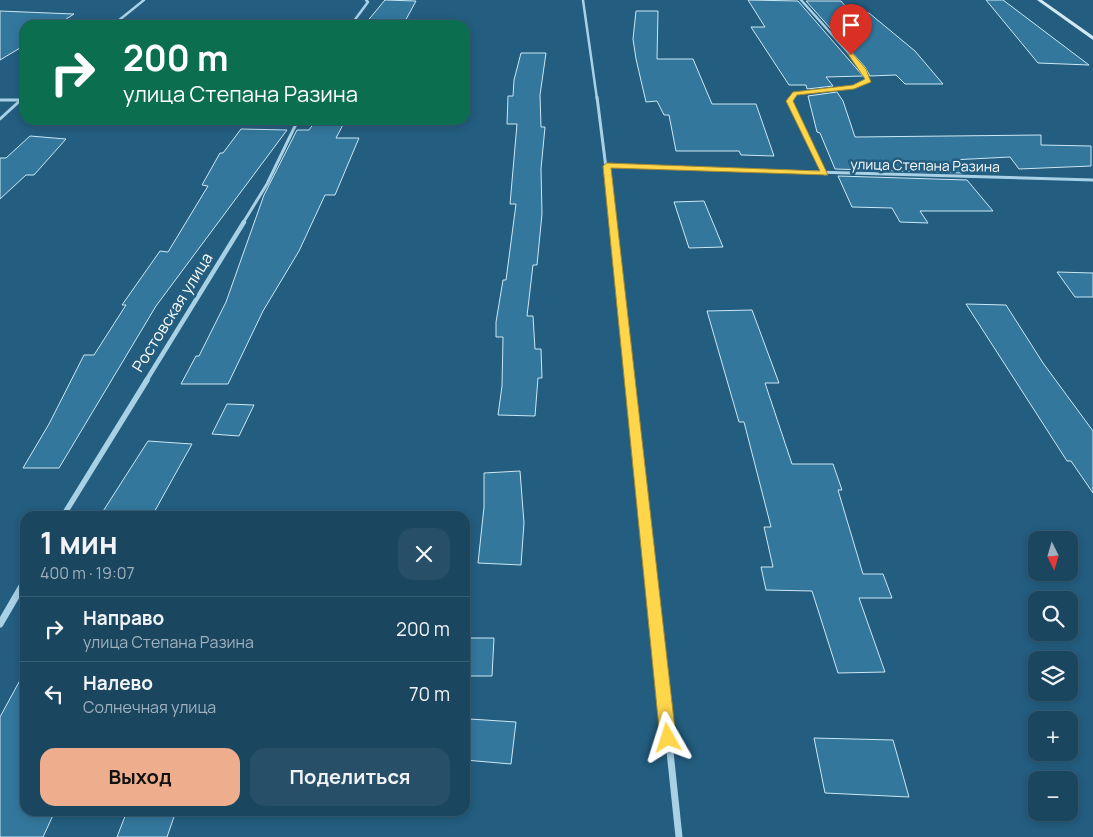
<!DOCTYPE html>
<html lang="ru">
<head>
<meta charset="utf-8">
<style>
	body { margin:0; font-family:Manrope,sans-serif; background:#275068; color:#f1f3f6; height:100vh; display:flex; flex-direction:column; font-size:19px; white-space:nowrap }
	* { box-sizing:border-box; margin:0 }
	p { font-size:16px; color:#9fb1bd }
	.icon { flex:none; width:28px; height:28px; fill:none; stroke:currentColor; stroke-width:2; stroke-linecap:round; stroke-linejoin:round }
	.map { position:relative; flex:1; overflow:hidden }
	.side { position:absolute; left:20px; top:511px; width:450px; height:305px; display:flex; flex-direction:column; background:#1a465f; border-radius:15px; box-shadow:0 2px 8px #0003,0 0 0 1px #385e74 }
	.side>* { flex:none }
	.guide { position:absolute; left:20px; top:20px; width:450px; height:105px; border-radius:15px; box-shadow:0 2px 8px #0003,0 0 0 1px #385e74; background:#0b6e4f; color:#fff; overflow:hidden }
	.needle { width:32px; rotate:175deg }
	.buttons { position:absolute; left:1028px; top:531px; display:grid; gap:10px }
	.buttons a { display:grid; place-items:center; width:50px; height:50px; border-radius:10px; background:#1a465f; box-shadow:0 2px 8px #0003,0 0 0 1px #385e74; font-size:25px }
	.pin { position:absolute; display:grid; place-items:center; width:42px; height:42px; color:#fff; margin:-51px -21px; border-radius:50% 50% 50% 0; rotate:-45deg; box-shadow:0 0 5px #0007 }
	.pin .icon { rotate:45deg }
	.me { position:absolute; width:55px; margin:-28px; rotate:354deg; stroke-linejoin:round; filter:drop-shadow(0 0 4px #0008) }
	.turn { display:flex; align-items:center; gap:18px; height:105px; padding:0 20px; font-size:22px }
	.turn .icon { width:65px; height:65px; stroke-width:2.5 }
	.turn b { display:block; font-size:35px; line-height:42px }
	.round { display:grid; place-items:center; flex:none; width:52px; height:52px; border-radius:15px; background:#275068 }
	.summary { display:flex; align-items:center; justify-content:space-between; height:85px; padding:0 20px }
	h1 { font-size:30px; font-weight:700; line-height:38px }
	.action { display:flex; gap:10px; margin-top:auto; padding:10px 20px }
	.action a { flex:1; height:58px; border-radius:15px; background:#eead8d; color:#111; font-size:20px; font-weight:700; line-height:58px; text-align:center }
	.action a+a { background:#275068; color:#f1f3f6 }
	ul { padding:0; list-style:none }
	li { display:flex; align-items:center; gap:15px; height:65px; padding:0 20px; border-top:1px solid #385e74 }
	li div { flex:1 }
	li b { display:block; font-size:19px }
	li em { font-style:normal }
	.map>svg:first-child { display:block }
	.building { fill:#33779c; stroke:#cce7f5 }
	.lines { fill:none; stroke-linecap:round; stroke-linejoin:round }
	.minor-far4 { stroke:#a9d1e6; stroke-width:2.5 }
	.minor-far3 { stroke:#a9d1e6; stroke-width:3 }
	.minor-far2 { stroke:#a9d1e6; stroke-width:4.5 }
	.minor-far1 { stroke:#a9d1e6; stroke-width:5.5 }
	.minor { stroke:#a9d1e6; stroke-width:7 }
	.secondary { fill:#d2e9f6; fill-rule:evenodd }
	.route { fill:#ffd54a; stroke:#a68a30 }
	.labels { text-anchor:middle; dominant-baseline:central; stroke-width:5; stroke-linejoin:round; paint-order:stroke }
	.far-street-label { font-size:14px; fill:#fff; stroke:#235d7f }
	.street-label { font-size:16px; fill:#fff; stroke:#235d7f }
</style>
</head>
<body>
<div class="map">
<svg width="1093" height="837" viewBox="0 0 1093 837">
	<rect width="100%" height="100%" fill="#235d7f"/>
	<g class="building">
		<polygon points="385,0 416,1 403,25 365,24"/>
		<polygon points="748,0 798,1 863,76 826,77 833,86 807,89 806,85 789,85 751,27 765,27"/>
		<polygon points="986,0 1003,0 1089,65 1038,63"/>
		<polygon points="806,1 841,1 851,13 869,13 915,51 943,84 905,84 896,75 870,76 865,67"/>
		<polygon points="0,11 74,14 57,25 25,25 25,45 0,60"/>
		<polygon points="636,11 658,11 657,59 693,59 712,104 756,104 774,156 741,155 739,151 676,151 669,115 664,115 657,101 646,102 636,59 633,39"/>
		<polygon points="521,53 546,53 540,95 541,127 545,127 541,169 542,214 537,265 533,265 527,316 533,316 535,349 541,349 542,378 538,378 535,416 498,415 502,386 503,337 496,337 496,322 503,280 506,280 516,204 510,204 517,124 507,124 508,96 513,96 514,80"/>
		<polygon points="837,92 843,101 855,137 1041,135 1041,145 1091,146 1091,166 1019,169 1010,157 951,160 962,173 835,169 820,133 817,132 808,96"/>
		<polygon points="316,120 345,121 336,138 359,138 335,195 325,195 299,251 263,311 228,384 181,384 196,356 199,356 226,302 264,195 297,130 309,130"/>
		<polygon points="241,129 287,130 156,306 59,468 23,468 49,424 84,355 94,355 126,305 122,305 160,251 168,252 208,186 202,185 220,153 223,153"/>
		<polygon points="30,136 66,139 34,175 26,175 0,199 0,158 6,158"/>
		<polygon points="838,176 967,180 993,211 920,211 928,223 900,222 892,208 852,207"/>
		<polygon points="704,201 723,247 689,248 674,202"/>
		<polygon points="1057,272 1093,273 1093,297 1075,297"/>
		<polygon points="966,304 1006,305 1043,363 1093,431 1093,493 1071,461 1067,461"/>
		<polygon points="752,310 779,383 765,383 792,464 833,464 842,490 838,490 863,574 883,574 892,598 859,598 885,672 838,673 812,591 766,590 761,567 773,567 764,527 771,527 744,422 739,422 707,311"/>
		<polygon points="227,404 254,405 239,436 212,434"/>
		<polygon points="148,441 192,444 152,516 100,516"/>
		<polygon points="520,471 524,523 521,565 478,563 484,507 484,473"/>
		<polygon points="465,638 494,638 492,676 465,676"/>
		<polygon points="25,671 25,811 55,811 43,837 0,837 0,717"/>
		<polygon points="470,719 516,722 511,764 465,760"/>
		<polygon points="814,738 893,740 909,797 825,793"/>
		<polygon points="127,811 176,811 167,837 117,837"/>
	</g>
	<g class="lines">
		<g class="minor-far4">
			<polyline points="583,0 597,99"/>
			<polyline points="113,25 144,0"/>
			<polyline points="351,25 368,2 366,0"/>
			<polyline points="22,99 25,96"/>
			<polyline points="791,99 795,94 854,87 868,80 863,69 801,0"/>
		</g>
		<g class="minor-far3">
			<polyline points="597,97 613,223"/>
			<polyline points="792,97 789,101 825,174"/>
			<polyline points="0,100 19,100"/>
			<polyline points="0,119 24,97"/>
			<polyline points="607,166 1093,180"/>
			<polyline points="243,223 267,184 298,120"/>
		</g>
		<g class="minor-far2">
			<polyline points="613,222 630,381"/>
			<polyline points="146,381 244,222"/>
		</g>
		<g class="minor-far1">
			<polyline points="630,380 652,582"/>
			<polyline points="63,516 147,380"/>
		</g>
		<g class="minor">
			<polyline points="652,581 679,837"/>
			<polyline points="0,624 25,581"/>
		</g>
		<polygon class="secondary" points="1037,0 1042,0 1093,36 1093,40"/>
	</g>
	<polygon class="route" points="848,54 853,54 866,69 871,82 854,89 797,95 793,101 828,175 611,168 676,738 674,744 668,746 662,744 660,738 603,166 607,163 820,171 786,101 793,92 853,85 865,79"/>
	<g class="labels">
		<g class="far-street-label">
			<text transform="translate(925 165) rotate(1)">улица Степана Разина</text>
		</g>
		<g class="street-label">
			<text transform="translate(172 312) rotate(-58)">Ростовская улица</text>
		</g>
	</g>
</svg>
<div class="buttons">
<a><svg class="needle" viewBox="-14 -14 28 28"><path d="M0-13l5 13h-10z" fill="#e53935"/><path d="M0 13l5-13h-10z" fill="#9fb1bd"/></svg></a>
<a><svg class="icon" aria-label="search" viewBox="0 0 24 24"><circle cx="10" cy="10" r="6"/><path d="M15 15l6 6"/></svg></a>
<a><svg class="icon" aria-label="layers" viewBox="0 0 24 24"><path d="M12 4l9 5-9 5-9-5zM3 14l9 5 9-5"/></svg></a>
<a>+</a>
<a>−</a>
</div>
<div class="pin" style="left:851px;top:55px;background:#d93025"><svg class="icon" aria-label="arrive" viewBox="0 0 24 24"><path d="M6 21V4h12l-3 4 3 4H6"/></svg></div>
<svg class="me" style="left:668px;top:738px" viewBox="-20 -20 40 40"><path d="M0-17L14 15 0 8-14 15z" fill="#ffd54a" stroke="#fff" stroke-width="4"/></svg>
<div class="guide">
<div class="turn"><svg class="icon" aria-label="right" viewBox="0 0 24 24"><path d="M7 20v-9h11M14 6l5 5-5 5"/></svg><div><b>200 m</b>улица Степана Разина</div></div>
</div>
<section class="side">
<div class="summary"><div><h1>1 мин</h1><p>400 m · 19:07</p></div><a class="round"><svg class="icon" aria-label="close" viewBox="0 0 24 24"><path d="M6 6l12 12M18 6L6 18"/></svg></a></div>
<ul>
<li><svg class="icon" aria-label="right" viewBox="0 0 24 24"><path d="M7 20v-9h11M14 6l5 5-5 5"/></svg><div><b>Направо</b><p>улица Степана Разина</p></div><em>200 m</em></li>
<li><svg class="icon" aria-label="left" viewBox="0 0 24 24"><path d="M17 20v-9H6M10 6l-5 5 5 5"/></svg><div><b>Налево</b><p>Солнечная улица</p></div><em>70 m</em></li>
</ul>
<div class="action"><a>Выход</a><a>Поделиться</a></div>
</section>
</div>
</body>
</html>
